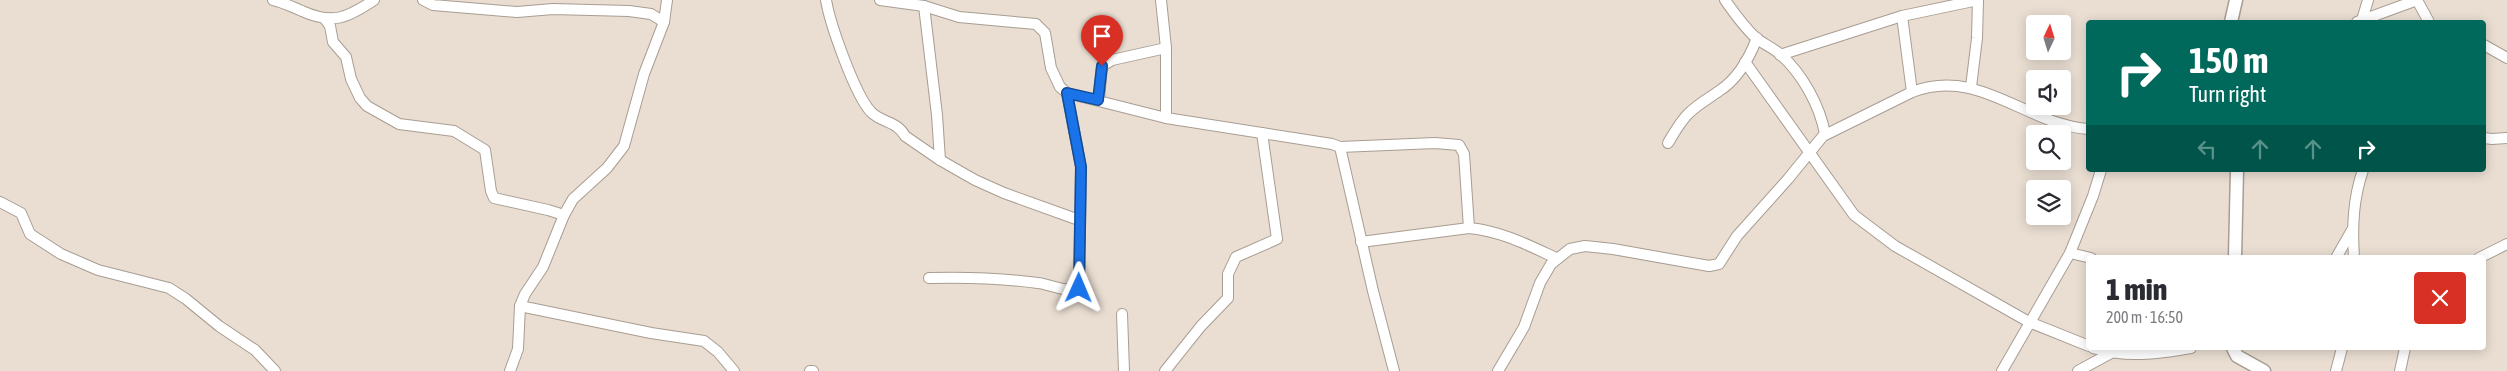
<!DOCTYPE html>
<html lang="en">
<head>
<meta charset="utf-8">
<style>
	body { margin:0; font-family:"Asap Condensed",sans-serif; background:#f7f7f7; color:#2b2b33; height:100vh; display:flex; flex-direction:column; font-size:19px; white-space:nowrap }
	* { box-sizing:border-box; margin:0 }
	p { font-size:16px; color:#7c7c81 }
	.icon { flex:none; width:28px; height:28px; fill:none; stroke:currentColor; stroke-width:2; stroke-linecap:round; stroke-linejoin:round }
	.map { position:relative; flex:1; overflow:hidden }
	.drawer { position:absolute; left:2086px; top:255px; width:400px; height:95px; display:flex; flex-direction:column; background:#fff; border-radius:5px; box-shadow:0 2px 12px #0003 }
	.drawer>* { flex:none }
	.top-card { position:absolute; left:2086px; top:20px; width:400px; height:152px; border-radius:5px; box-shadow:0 2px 12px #0003; background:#00695c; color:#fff; overflow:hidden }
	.needle { width:32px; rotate:4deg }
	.fabs { position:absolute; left:2026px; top:15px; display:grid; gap:10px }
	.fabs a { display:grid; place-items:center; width:45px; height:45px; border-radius:5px; background:#fff; box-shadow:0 2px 12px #0003; font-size:25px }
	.pin { position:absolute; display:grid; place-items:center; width:42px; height:42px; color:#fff; margin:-51px -21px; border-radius:50% 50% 50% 0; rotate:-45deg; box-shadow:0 0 5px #0007 }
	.pin .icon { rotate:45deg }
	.me { position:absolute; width:55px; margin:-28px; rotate:1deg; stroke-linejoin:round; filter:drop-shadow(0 0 4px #0008) }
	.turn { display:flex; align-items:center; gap:18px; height:105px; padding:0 20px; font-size:22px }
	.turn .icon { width:65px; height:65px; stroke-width:2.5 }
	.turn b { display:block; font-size:35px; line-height:42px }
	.lanes { display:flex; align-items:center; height:48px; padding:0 20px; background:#0003; justify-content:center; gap:25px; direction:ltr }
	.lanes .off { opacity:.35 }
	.round { display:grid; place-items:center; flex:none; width:52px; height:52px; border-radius:5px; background:#f7f7f7 }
	.summary { display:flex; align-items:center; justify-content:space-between; height:85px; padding:0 20px }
	h1 { font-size:30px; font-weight:800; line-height:38px }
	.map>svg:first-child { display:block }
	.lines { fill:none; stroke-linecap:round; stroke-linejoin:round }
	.minor-casing { stroke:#a89d92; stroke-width:12 }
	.tertiary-casing { stroke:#a89d92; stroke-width:15 }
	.minor { stroke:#fff; stroke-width:10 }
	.tertiary { stroke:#fff; stroke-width:12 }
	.route-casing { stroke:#114b97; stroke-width:12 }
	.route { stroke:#1a73e8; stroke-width:9 }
</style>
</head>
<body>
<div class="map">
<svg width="2507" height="371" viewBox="0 0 2507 371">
	<rect width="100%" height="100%" fill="#eaded2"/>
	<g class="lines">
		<g class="minor-casing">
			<g id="minor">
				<path d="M273,0C283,2 292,7 302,11C333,25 347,18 374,0"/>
				<polyline points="423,0 433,5 517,12 553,9 629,11 651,14 664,22"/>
				<path d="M826,0C830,24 855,95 871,112C882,123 897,121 905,136L940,160L975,180L1004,193L1079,220"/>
				<polyline points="880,0 924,6 959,17 1036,24 1045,33 1051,68 1060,87 1067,93 1166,118 1332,144 1340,147 1373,291 1394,371"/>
				<polyline points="1161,0 1166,48 1166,118"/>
				<path d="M1725,0C1734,13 1745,28 1757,39C1764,44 1773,48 1780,54C1802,73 1820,106 1825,134"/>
				<polyline points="2417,0 2429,22"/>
				<polyline points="924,6 937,115 940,160"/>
				<polyline points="1902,16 1912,92"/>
				<polyline points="325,19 330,26 333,42 346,57 351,79 360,98 367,106 399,124 454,131 485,150 491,191 494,198 548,210 564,215"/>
				<polyline points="2362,20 2368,0"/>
				<polyline points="2357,22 2417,0"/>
				<polyline points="2484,45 2507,58"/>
				<polyline points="1780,55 1902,16 1978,0"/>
				<polyline points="1745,62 1854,215 1895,246 2029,322 2089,346"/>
				<polyline points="1971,87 1977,38 1978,0"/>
				<polyline points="1099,100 1102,66 1112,60 1166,48"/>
				<polyline points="2484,138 2492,139 2507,138"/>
				<path d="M1668,143C1674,133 1680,122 1688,114C1698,104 1708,99 1719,91C1738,79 1749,59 1757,38"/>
				<polyline points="1340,147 1435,143 1459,145 1464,154 1469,228"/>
				<polyline points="0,202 21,213 30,234 61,254 98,270 169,288 186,299 219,326 255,350 275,371"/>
				<path d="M1361,242L1469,228C1501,231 1528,245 1556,258"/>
				<polyline points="2070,253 2091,258"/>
				<polyline points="2336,258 2352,230"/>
				<path d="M2354,258C2352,227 2353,199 2363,170"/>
				<polyline points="2479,258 2507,244"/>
				<path d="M929,278C966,277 1001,278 1038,283C1049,284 1069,294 1079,288L1081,167L1067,93"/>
				<polyline points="520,306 651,333 704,341 718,352 734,371"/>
				<polyline points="1122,314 1124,371"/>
				<path d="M2093,348C2127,358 2156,354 2191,348"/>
				<polyline points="510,371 518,349 520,306 525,294 543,267 564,215 573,199 607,168 624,146 644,74 664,22 667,0"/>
				<polyline points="810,371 813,371"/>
				<polyline points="1165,371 1201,326 1228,298 1228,274 1236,257 1277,239 1262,133"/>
				<path d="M1498,371L1524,327L1540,283L1551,264L1570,249L1585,246L1613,249L1709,266L1719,264L1737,236L1788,179L1823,136L1912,92C1979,66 2026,125 2089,129"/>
				<polyline points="2002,371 2070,253 2093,196 2101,170"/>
				<polyline points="2078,371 2111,353"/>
				<polyline points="2336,371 2342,348"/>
				<polyline points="2400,371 2405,348"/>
			</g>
		</g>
		<g class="tertiary-casing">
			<g id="tertiary">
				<polyline points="2231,22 2236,0"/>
				<polyline points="2235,258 2237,170"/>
				<polyline points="2233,348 2237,356 2264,371"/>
			</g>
		</g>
		<use href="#minor" class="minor"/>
		<use href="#tertiary" class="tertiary"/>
	</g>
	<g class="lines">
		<g class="route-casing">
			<polyline id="route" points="1079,288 1081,167 1067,93 1098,100 1102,66"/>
		</g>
		<use href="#route" class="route"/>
	</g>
</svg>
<div class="fabs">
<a><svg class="needle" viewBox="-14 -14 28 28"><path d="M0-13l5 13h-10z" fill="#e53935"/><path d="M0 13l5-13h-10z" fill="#7c7c81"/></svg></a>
<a><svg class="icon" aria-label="sound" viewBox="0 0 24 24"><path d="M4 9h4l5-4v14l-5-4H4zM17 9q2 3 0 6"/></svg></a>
<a><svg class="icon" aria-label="search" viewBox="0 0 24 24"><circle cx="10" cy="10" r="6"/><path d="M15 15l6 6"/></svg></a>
<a><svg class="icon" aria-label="layers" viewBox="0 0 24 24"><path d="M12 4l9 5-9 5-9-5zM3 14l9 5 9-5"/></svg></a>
</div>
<div class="pin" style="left:1102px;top:66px;background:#d93025"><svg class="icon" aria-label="arrive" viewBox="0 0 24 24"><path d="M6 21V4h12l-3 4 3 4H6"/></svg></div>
<svg class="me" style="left:1079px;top:288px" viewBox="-20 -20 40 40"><path d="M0-17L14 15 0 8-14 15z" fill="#1a73e8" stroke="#fff" stroke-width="4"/></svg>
<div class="top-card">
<div class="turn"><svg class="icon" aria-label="right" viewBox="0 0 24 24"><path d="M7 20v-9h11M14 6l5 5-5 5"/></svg><div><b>150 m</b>Turn right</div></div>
<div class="lanes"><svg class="icon off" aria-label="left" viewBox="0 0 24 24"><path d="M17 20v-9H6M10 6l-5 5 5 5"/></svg><svg class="icon off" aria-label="ahead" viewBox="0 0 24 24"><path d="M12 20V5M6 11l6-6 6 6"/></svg><svg class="icon off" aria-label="ahead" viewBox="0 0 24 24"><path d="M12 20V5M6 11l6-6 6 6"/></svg><svg class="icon" aria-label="right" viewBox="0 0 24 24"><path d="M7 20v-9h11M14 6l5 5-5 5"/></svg></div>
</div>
<section class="drawer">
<div class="summary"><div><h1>1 min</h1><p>200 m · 16:50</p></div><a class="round" style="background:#d93025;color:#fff"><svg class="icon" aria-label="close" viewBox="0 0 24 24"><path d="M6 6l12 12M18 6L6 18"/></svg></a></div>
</section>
</div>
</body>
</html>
